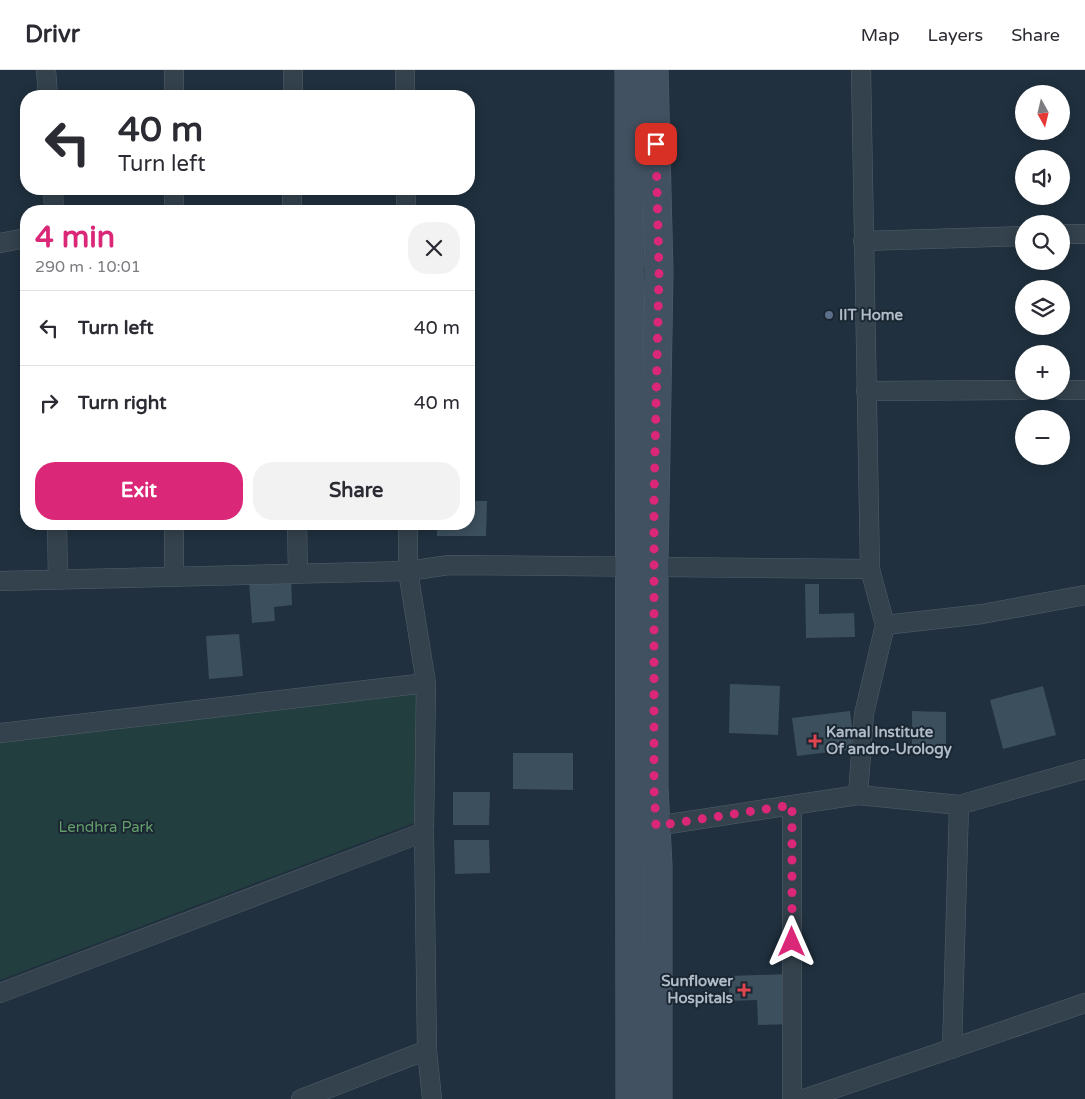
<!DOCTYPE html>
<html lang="en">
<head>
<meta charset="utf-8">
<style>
	body { margin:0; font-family:"Varela Round",sans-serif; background:#f2f2f3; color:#2b2b33; height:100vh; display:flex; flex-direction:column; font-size:19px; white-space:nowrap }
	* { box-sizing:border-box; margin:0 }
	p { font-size:16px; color:#7c7c81 }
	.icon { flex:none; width:28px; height:28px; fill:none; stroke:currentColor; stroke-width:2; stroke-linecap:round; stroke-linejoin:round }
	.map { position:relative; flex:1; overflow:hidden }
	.sheet { position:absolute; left:20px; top:135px; width:455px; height:325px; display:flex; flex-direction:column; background:#fff; border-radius:20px; box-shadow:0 2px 12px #0003 }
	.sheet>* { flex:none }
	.top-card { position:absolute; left:20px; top:20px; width:455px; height:105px; border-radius:20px; box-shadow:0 2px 12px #0003; background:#fff; color:#2b2b33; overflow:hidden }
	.needle { width:32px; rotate:172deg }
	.controls { position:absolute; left:1015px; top:15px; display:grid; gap:10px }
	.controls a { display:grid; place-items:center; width:55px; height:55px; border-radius:50%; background:#fff; box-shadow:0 2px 12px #0003; font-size:25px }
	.pin { position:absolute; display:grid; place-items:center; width:42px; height:42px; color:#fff; margin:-21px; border-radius:10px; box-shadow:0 2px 8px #0006 }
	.me { position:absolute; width:55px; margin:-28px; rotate:0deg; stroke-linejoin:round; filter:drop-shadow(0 0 4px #0008) }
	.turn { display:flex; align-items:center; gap:18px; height:105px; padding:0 15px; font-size:22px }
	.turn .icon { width:65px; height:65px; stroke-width:2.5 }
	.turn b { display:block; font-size:35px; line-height:42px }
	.round { display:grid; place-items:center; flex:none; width:52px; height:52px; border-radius:20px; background:#f2f2f3 }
	.summary { display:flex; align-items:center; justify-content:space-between; height:85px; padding:0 15px }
	h1 { font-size:30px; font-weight:800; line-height:38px; color:#db2777 }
	.button { display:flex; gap:10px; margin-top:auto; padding:10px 15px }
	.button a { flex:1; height:58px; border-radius:20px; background:#db2777; color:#fff; font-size:20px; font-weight:800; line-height:58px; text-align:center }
	.button a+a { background:#f2f2f3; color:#2b2b33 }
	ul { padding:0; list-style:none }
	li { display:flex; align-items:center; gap:15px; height:75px; padding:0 15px; border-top:1px solid #e1e1e2 }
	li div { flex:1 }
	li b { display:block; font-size:19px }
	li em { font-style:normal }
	header { display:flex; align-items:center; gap:30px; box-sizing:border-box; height:70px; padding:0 25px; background:#fff; border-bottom:1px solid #e1e1e2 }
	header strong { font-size:24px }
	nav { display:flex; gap:28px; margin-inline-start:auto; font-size:18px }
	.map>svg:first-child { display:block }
	.green { fill:#223e3f }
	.building { fill:#3c4f5d }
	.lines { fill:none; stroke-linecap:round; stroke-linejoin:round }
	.street-casing { stroke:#535f6b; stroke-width:20 }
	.secondary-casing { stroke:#535f6b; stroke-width:29 }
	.street { stroke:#34424d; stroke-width:19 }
	.secondary { stroke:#425161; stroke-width:28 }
	.route { stroke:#db2777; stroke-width:9; stroke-dasharray:0 16.2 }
	.service-dot { fill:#5c6f8a; stroke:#1a2732; stroke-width:2 }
	.health-dot { fill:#e0444e; stroke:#1a2732; stroke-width:2 }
	.labels { text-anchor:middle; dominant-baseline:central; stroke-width:4; stroke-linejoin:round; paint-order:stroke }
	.poi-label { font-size:15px; font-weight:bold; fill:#b0bcc9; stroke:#1a2732; text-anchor:start }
	.park-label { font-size:15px; fill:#649d6b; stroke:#1a2732 }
</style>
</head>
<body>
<header>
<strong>Drivr</strong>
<nav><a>Map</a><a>Layers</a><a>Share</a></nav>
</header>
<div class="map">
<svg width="1085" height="1029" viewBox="0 0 1085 1029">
	<rect width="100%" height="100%" fill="#20303e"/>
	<polygon class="green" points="426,613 424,749 0,910 0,662"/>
	<g class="building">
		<polygon points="469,431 487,431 486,466 437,466 437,454 469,454"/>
		<polygon points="291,508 292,535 274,537 275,551 252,553 249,511"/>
		<polygon points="805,514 819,514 819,544 854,543 855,567 806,568"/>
		<polygon points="239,564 243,606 209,609 206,566"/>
		<polygon points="730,614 780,616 778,665 729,663"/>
		<polygon points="1043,616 1056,665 1003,679 990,630"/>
		<polygon points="850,641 855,679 797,686 792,648"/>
		<polygon points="912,641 946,642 946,680 912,680"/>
		<polygon points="513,683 573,683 573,720 513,719"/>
		<polygon points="453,722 490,722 489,755 453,755"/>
		<polygon points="454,770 489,770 490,803 455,804"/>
		<polygon points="789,904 791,954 758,955 757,930 729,931 729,906"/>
	</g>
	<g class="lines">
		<g class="street-casing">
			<g id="street">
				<polyline points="46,0 48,26"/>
				<polyline points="174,0 174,26"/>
				<polyline points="405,0 405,26"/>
				<polyline points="861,0 870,499"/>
				<polyline points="293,26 293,0"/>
				<polyline points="53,119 54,141"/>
				<polyline points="174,119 174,141"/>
				<polyline points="406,119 406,141"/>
				<polyline points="292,141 292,119"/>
				<polyline points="1061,164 1085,164"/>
				<polyline points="863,171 1024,166"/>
				<polyline points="0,173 26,168"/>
				<polyline points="1061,320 1085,320"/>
				<polyline points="866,321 1024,320"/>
				<polyline points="57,454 58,509"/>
				<polyline points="297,454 298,504"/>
				<polyline points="408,454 408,501 426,613 424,762 427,980 432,1029"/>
				<polyline points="174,507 174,454"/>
				<polyline points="0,511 408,501 449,495 870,499 885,555 864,644 858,725 656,756"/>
				<polyline points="885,555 982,544 1085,525"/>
				<polyline points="0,663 426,613"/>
				<polyline points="858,725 959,735 952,979"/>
				<polyline points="959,735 1085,699"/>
				<polyline points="0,923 424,762"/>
				<polyline points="301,1029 427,980"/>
				<polyline points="792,1029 792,735"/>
				<polyline points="804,1029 1085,933"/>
			</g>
		</g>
		<g class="secondary-casing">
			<g id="secondary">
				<polyline points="629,0 630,1029"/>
				<polyline points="654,0 659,202 654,497 654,718 658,796 658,1029"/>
			</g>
		</g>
		<use href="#street" class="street"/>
		<use href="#secondary" class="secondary"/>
	</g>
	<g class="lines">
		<polyline class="route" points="656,74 659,202 654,427 654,718 656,756 792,735 792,872"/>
	</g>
	<circle class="service-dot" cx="829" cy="245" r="5"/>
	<g class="health-dot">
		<path d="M812.5 663.5h5v5h5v5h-5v5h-5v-5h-5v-5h5z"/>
		<path d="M741.5 912.5h5v5h5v5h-5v5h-5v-5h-5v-5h5z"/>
	</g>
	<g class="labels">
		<g class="poi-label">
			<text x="839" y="245">IIT Home</text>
			<text x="826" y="662">Kamal Institute<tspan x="826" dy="17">Of andro-Urology</tspan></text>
			<text x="733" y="911" text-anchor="end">Sunflower<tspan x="733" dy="17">Hospitals</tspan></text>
		</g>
		<g class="park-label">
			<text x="106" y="757">Lendhra Park</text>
		</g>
	</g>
</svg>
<div class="controls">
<a><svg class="needle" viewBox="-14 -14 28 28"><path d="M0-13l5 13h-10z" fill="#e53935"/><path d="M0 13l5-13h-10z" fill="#7c7c81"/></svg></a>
<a><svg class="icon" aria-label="sound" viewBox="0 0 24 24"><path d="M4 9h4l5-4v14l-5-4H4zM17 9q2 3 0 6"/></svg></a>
<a><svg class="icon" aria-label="search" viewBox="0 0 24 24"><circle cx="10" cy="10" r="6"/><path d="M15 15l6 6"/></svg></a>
<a><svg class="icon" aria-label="layers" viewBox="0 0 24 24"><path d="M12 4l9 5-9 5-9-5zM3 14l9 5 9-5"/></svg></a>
<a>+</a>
<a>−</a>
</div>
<div class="pin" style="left:656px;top:74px;background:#d93025"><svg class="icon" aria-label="arrive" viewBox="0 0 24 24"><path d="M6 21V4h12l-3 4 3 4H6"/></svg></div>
<svg class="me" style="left:792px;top:872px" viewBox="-20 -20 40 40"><path d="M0-17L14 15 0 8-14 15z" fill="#db2777" stroke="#fff" stroke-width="4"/></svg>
<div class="top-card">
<div class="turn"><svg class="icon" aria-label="left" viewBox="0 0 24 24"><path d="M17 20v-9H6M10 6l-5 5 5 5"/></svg><div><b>40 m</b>Turn left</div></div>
</div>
<section class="sheet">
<div class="summary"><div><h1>4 min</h1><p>290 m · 10:01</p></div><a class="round"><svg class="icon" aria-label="close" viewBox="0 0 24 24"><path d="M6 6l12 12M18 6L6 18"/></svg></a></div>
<ul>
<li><svg class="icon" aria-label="left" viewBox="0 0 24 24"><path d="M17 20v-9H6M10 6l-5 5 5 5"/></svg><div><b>Turn left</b></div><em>40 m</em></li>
<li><svg class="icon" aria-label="right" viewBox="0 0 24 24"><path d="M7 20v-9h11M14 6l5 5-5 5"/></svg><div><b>Turn right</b></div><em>40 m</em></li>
</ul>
<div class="button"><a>Exit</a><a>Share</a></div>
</section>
</div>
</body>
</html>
